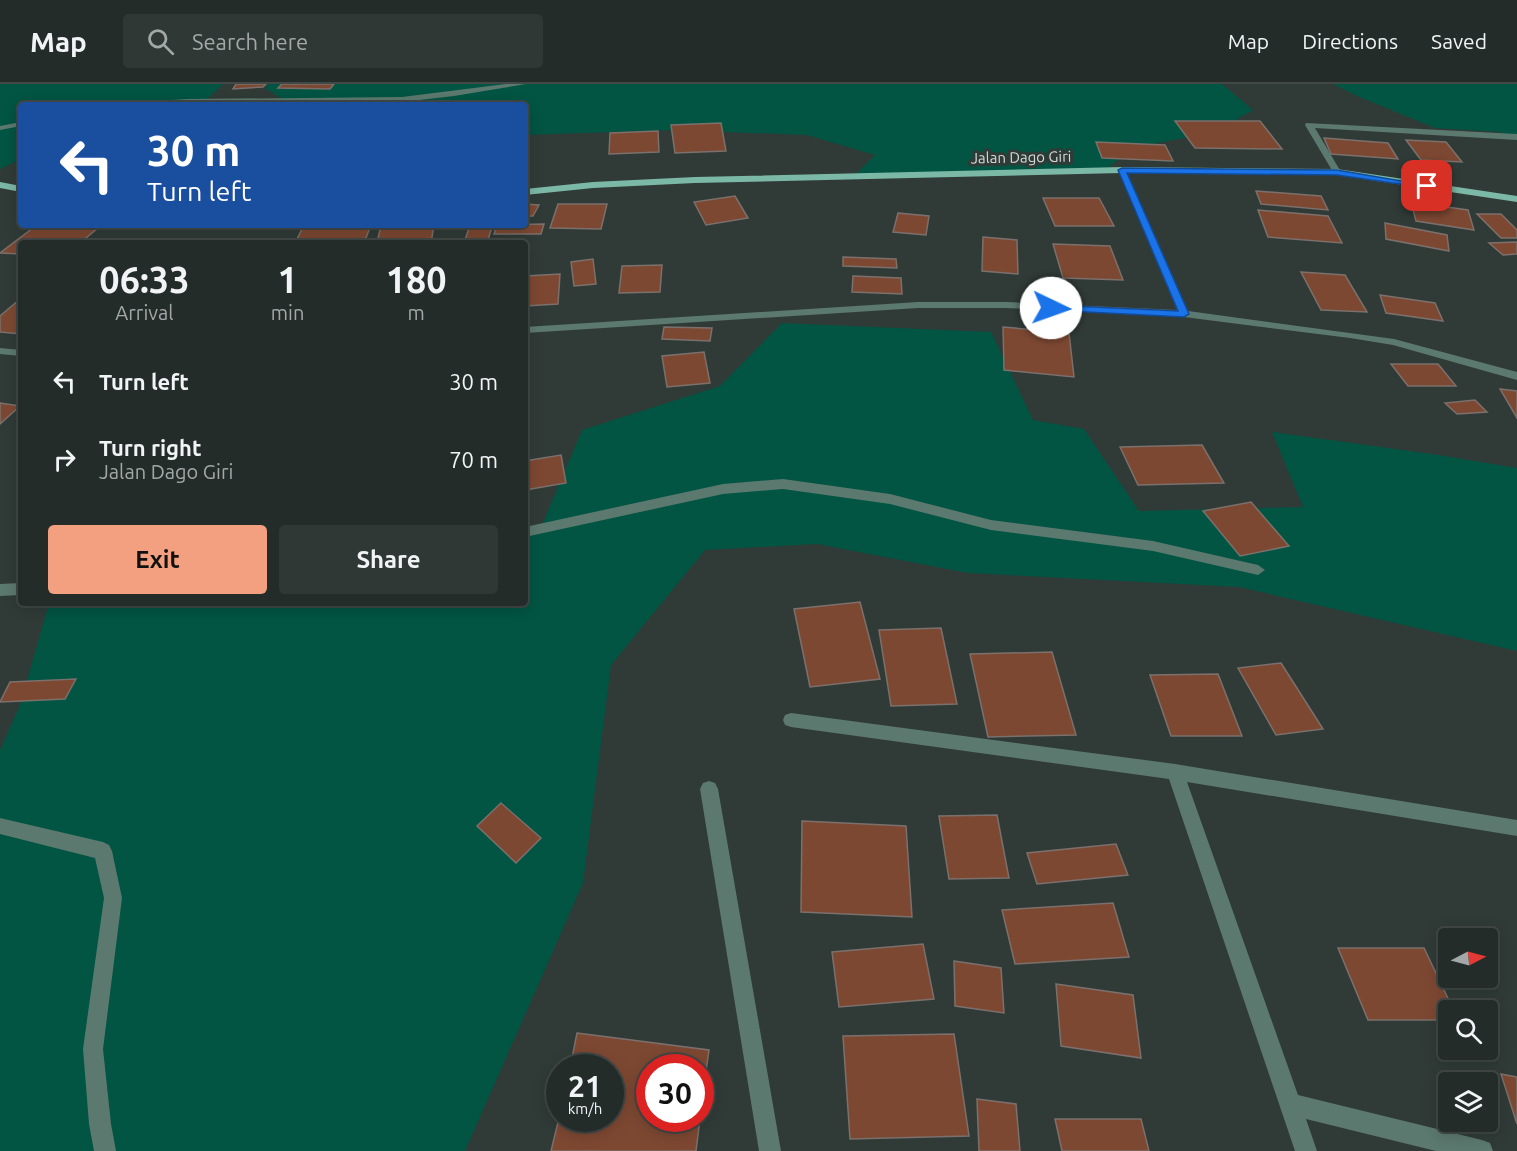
<!DOCTYPE html>
<html lang="en">
<head>
<meta charset="utf-8">
<style>
	body { margin:0; font-family:Ubuntu,sans-serif; background:#303835; color:#f1f3f6; height:100vh; display:flex; flex-direction:column; font-size:22px; white-space:nowrap }
	* { box-sizing:border-box; margin:0 }
	p { font-size:20px; color:#a3a7a8 }
	.icon { flex:none; width:33px; height:33px; fill:none; stroke:currentColor; stroke-width:2; stroke-linecap:round; stroke-linejoin:round }
	.map { position:relative; flex:1; overflow:hidden }
	.details { position:absolute; left:18px; top:156px; width:510px; height:366px; display:flex; flex-direction:column; background:#242c29; border-radius:6px; box-shadow:0 3px 15px #0003,0 0 0 2px #414846 }
	.details>* { flex:none }
	.hud { position:absolute; left:18px; top:18px; width:510px; height:126px; border-radius:6px; box-shadow:0 3px 15px #0003,0 0 0 2px #414846; background:#1a4fa0; color:#fff; overflow:hidden }
	.needle { width:39px; rotate:84deg }
	.tools { position:absolute; left:1438px; top:844px; display:grid; gap:12px }
	.tools a { display:grid; place-items:center; width:60px; height:60px; border-radius:6px; background:#242c29; box-shadow:0 3px 15px #0003,0 0 0 2px #414846; font-size:30px }
	.speed { position:absolute; left:546px; top:970px; display:flex; gap:12px; font-size:30px; font-weight:700; text-align:center }
	.speed>* { display:grid; place-content:center; width:78px; height:78px; border-radius:50%; background:#242c29; box-shadow:0 3px 15px #0003,0 0 0 2px #414846; line-height:1 }
	.speed small { font-size:15px; font-weight:400 }
	.speed .limit { border:9px solid #d22; background:#fff; color:#111 }
	.pin { position:absolute; display:grid; place-items:center; width:51px; height:51px; color:#fff; margin:-26px; border-radius:12px; box-shadow:0 3px 9px #0006 }
	.me { position:absolute; width:66px; margin:-33px; rotate:93deg; stroke-linejoin:round; filter:drop-shadow(0 0 4px #0008) }
	.turn { display:flex; align-items:center; gap:21px; height:126px; padding:0 30px; font-size:27px }
	.turn .icon { width:78px; height:78px; stroke-width:2.5 }
	.turn b { display:block; font-size:42px; line-height:51px }
	.eta { display:flex; justify-content:space-evenly; align-items:center; height:102px; text-align:center }
	.eta b { font-size:36px; font-weight:600; line-height:42px }
	.button { display:flex; gap:12px; margin-top:auto; padding:12px 30px }
	.button a { flex:1; height:69px; border-radius:6px; background:#f2a080; color:#111; font-size:24px; font-weight:600; line-height:69px; text-align:center }
	.button a+a { background:#303835; color:#f1f3f6 }
	ul { padding:0; list-style:none }
	li { display:flex; align-items:center; gap:18px; height:78px; padding:0 30px }
	li div { flex:1 }
	li b { display:block; font-size:22px }
	li em { font-style:normal }
	header { display:flex; align-items:center; gap:36px; box-sizing:border-box; height:84px; padding:0 30px; background:#242c29; border-bottom:2px solid #414846 }
	header strong { font-size:28px }
	nav { display:flex; gap:33px; margin-inline-start:auto; font-size:21px }
	.search { width:420px; height:54px; background:#303835; display:flex; align-items:center; gap:15px; box-sizing:border-box; padding:0 21px; border-radius:6px; color:#a3a7a8; font-size:22px }
	.map>svg:first-child { display:block }
	.green { fill:#025443 }
	.building { fill:#7d4832; stroke:#7b706c; stroke-width:1.5 }
	.lines { fill:none; stroke-linecap:round; stroke-linejoin:round }
	.minor { fill:#5c796f; fill-rule:evenodd }
	.major { fill:#7bb8a5; fill-rule:evenodd }
	.route { fill:#1a73e8; stroke:#114b97; stroke-width:1.5 }
	.labels { text-anchor:middle; dominant-baseline:central; stroke-width:6; stroke-linejoin:round; paint-order:stroke }
	.far-street-label { font-size:15px; fill:#d3dad8; stroke:#303b37 }
</style>
</head>
<body>
<header>
<strong>Map</strong>
<div class="search"><svg class="icon" aria-label="search" viewBox="0 0 24 24"><circle cx="10" cy="10" r="6"/><path d="M15 15l6 6"/></svg>Search here</div>
<nav><a>Map</a><a>Directions</a><a>Saved</a></nav>
</header>
<div class="map">
<svg width="1517" height="1067" viewBox="0 0 1517 1067">
	<rect width="100%" height="100%" fill="#303b37"/>
	<g class="green">
		<polygon points="0,0 223,0 201,21 21,21 21,75 0,85"/>
		<polygon points="268,0 1222,0 1253,26 1215,48 1132,64 1107,85 856,90 875,71 807,51 674,46 525,51 525,21 438,21 436,17 371,18 369,21 280,21 284,16 265,4"/>
		<polygon points="1333,0 1517,0 1517,57 1500,48 1435,44 1357,12"/>
		<polygon points="782,239 991,248 1033,336 1084,345 1139,427 1303,423 1272,348 1432,370 1517,384 1517,567 1239,503 968,489 817,460 705,466 611,581 583,799 465,1067 0,1067 0,666 20,621 49,519 525,519 525,447 543,439 582,346 720,302"/>
	</g>
	<g class="building">
		<polygon points="236,0 266,0 263,3 233,5"/>
		<polygon points="282,0 334,0 330,5 278,4"/>
		<polygon points="1175,37 1260,37 1282,65 1195,64"/>
		<polygon points="721,39 726,67 675,69 671,41"/>
		<polygon points="658,47 659,68 609,70 610,49"/>
		<polygon points="1324,54 1388,59 1398,75 1331,70"/>
		<polygon points="1406,56 1446,58 1462,78 1421,76"/>
		<polygon points="1096,58 1165,61 1173,77 1102,74"/>
		<polygon points="1256,107 1321,112 1328,126 1261,120"/>
		<polygon points="735,112 748,134 706,141 694,118"/>
		<polygon points="1043,114 1099,114 1114,142 1055,142"/>
		<polygon points="1411,118 1468,126 1474,146 1416,137"/>
		<polygon points="525,120 539,121 533,132 525,132"/>
		<polygon points="558,120 607,120 601,145 550,144"/>
		<polygon points="1258,126 1328,132 1342,159 1268,153"/>
		<polygon points="898,129 929,132 926,151 893,148"/>
		<polygon points="1477,130 1501,130 1517,146 1517,154 1501,154"/>
		<polygon points="1385,139 1447,151 1449,167 1386,155"/>
		<polygon points="544,140 541,150 494,150 497,141"/>
		<polygon points="37,141 69,141 99,143 80,159 21,159 21,170 0,169"/>
		<polygon points="304,141 371,141 364,159 295,159"/>
		<polygon points="381,141 434,141 431,159 377,159"/>
		<polygon points="492,143 487,159 464,159 469,144"/>
		<polygon points="983,153 1017,156 1018,190 982,187"/>
		<polygon points="1517,158 1517,170 1503,171 1489,159"/>
		<polygon points="1053,160 1110,162 1123,196 1063,194"/>
		<polygon points="843,173 896,175 897,184 843,182"/>
		<polygon points="593,175 596,200 574,202 571,178"/>
		<polygon points="662,181 660,208 619,209 622,182"/>
		<polygon points="1301,188 1345,191 1367,228 1321,226"/>
		<polygon points="560,190 558,220 525,222 525,192"/>
		<polygon points="853,192 901,194 902,210 852,208"/>
		<polygon points="1380,211 1435,219 1443,237 1386,229"/>
		<polygon points="20,215 21,250 0,248 0,232"/>
		<polygon points="664,243 712,244 710,257 662,255"/>
		<polygon points="1003,243 1069,249 1074,293 1004,286"/>
		<polygon points="704,268 710,299 667,303 662,272"/>
		<polygon points="1391,280 1438,280 1456,302 1408,302"/>
		<polygon points="1500,305 1517,307 1517,334"/>
		<polygon points="1475,316 1487,328 1457,330 1445,319"/>
		<polygon points="0,319 20,322 0,340"/>
		<polygon points="1202,361 1224,399 1138,401 1120,363"/>
		<polygon points="561,371 566,399 525,406 525,377"/>
		<polygon points="1251,418 1289,462 1240,472 1203,427"/>
		<polygon points="860,518 880,595 810,603 794,525"/>
		<polygon points="941,544 957,620 891,622 879,546"/>
		<polygon points="1052,568 1076,651 988,653 970,570"/>
		<polygon points="1281,579 1323,645 1276,651 1238,584"/>
		<polygon points="1218,590 1242,652 1171,652 1150,591"/>
		<polygon points="76,595 65,615 0,618 10,598"/>
		<polygon points="501,719 541,754 516,779 477,742"/>
		<polygon points="997,731 1009,794 949,795 939,732"/>
		<polygon points="802,737 906,742 912,833 801,828"/>
		<polygon points="1116,760 1128,791 1037,800 1027,769"/>
		<polygon points="1113,819 1129,873 1015,880 1002,826"/>
		<polygon points="923,860 934,915 839,923 832,868"/>
		<polygon points="1338,864 1424,864 1454,927 1449,927 1449,936 1368,936"/>
		<polygon points="954,877 1001,884 1004,929 955,922"/>
		<polygon points="1056,900 1133,911 1141,974 1061,962"/>
		<polygon points="577,949 709,966 700,1030 700,984 650,984 650,1035 700,1035 696,1067 551,1067 560,1030 560,1035 610,1035 610,984 570,984"/>
		<polygon points="954,950 969,1052 850,1055 843,952"/>
		<polygon points="1501,990 1517,993 1517,1040"/>
		<polygon points="977,1015 1016,1020 1020,1067 979,1067"/>
		<polygon points="1055,1035 1141,1035 1149,1067 1062,1067"/>
	</g>
	<g class="lines">
		<g class="minor">
			<polygon points="506,0 526,0 454,12 402,18 119,21 123,19 188,15 402,13"/>
			<polygon points="21,38 21,42 0,46 0,42"/>
			<polygon points="1306,39 1517,50 1517,56 1315,44 1341,88 1337,91 1333,88 1305,41"/>
			<polygon points="1122,83 1126,86 1188,227 1394,255 1517,288 1517,296 1393,261 1350,254 1184,233 1006,224 918,224 525,249 525,243 918,218 1006,218 1177,226 1118,86"/>
			<polygon points="0,264 21,266 21,272 0,270"/>
			<polygon points="783,395 890,410 991,436 1153,457 1258,481 1265,486 1258,491 1153,467 991,446 890,420 783,405 723,410 525,453 525,443 723,400"/>
			<polygon points="21,499 21,511 0,512 0,500"/>
			<polygon points="791,629 1175,680 1517,736 1517,752 1187,698 1298,1011 1482,1056 1490,1059 1493,1067 1436,1067 1306,1035 1317,1067 1295,1067 1169,695 791,643 785,641 783,636 785,631"/>
			<polygon points="709,697 715,699 718,705 781,1067 759,1067 700,705 703,699"/>
			<polygon points="0,734 103,758 109,761 112,767 122,814 103,965 111,1040 116,1067 94,1067 89,1040 83,965 104,814 95,774 0,750"/>
		</g>
		<g class="major">
			<polygon points="1122,83 1337,85 1517,112 1517,118 1337,91 1122,89 695,99 593,104 525,111 525,105 593,98 695,93"/>
			<polygon points="0,98 21,102 21,108 0,104"/>
		</g>
	</g>
	<polygon class="route" points="1122,84 1337,86 1431,102 1427,104 1337,91 1127,89 1189,230 1184,233 1047,226 1046,224 1051,221 1178,227 1118,86"/>
	<g class="labels">
		<g class="far-street-label">
			<text transform="translate(1021 73) rotate(-1)">Jalan Dago Giri</text>
		</g>
	</g>
</svg>
<div class="tools">
<a><svg class="needle" viewBox="-14 -14 28 28"><path d="M0-13l5 13h-10z" fill="#e53935"/><path d="M0 13l5-13h-10z" fill="#a3a7a8"/></svg></a>
<a><svg class="icon" aria-label="search" viewBox="0 0 24 24"><circle cx="10" cy="10" r="6"/><path d="M15 15l6 6"/></svg></a>
<a><svg class="icon" aria-label="layers" viewBox="0 0 24 24"><path d="M12 4l9 5-9 5-9-5zM3 14l9 5 9-5"/></svg></a>
</div>
<div class="speed"><div>21<small>km/h</small></div><div class="limit">30</div></div>
<div class="pin" style="left:1427px;top:102px;background:#d93025"><svg class="icon" aria-label="arrive" viewBox="0 0 24 24"><path d="M6 21V4h12l-3 4 3 4H6"/></svg></div>
<svg class="me" style="left:1051px;top:224px" viewBox="-20 -20 40 40"><circle r="19" fill="#fff"/><path d="M0-13L10 11 0 6-10 11z" fill="#1a73e8"/></svg>
<div class="hud">
<div class="turn"><svg class="icon" aria-label="left" viewBox="0 0 24 24"><path d="M17 20v-9H6M10 6l-5 5 5 5"/></svg><div><b>30 m</b>Turn left</div></div>
</div>
<section class="details">
<div class="eta">
<div><b>06:33</b><p>Arrival</p></div>
<div><b>1</b><p>min</p></div>
<div><b>180</b><p>m</p></div>
</div>
<ul>
<li><svg class="icon" aria-label="left" viewBox="0 0 24 24"><path d="M17 20v-9H6M10 6l-5 5 5 5"/></svg><div><b>Turn left</b></div><em>30 m</em></li>
<li><svg class="icon" aria-label="right" viewBox="0 0 24 24"><path d="M7 20v-9h11M14 6l5 5-5 5"/></svg><div><b>Turn right</b><p>Jalan Dago Giri</p></div><em>70 m</em></li>
</ul>
<div class="button"><a>Exit</a><a>Share</a></div>
</section>
</div>
</body>
</html>
